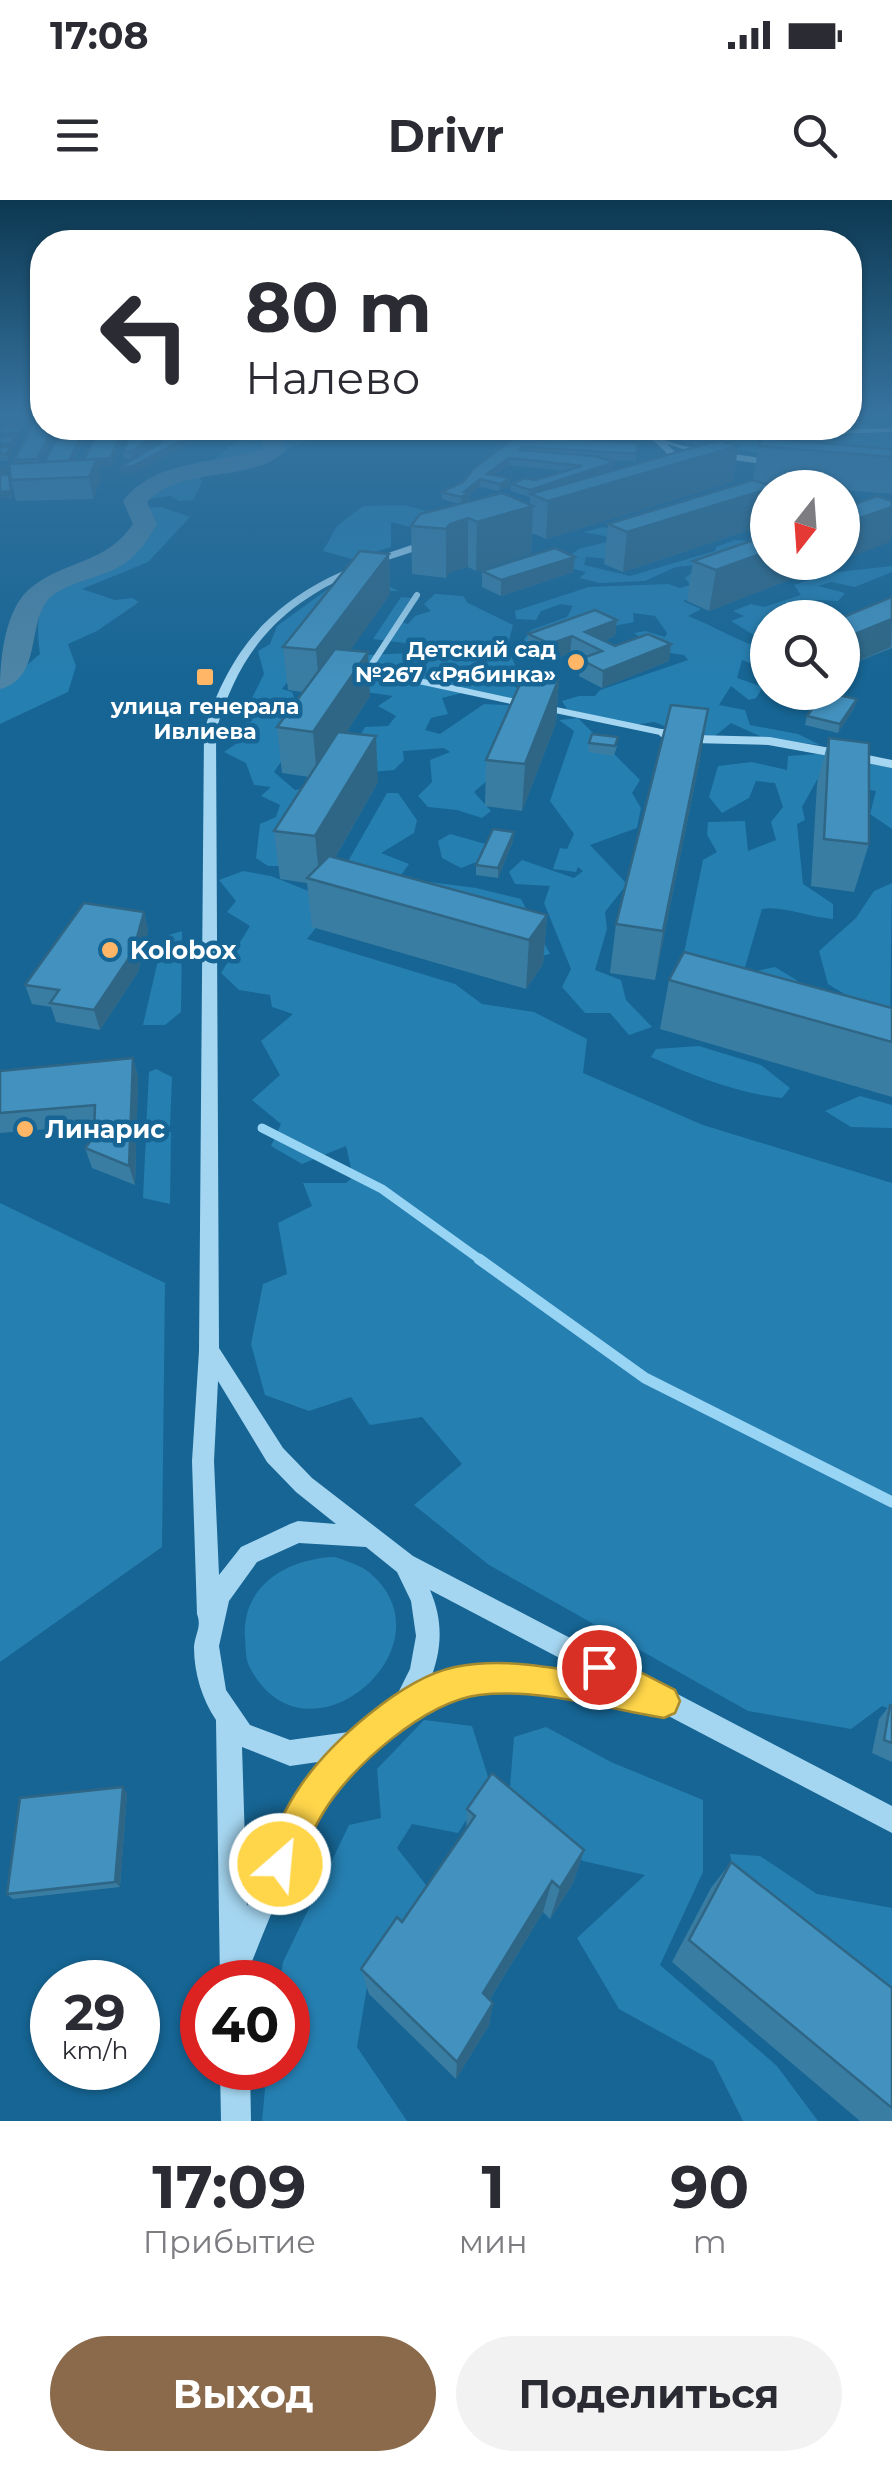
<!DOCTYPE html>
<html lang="ru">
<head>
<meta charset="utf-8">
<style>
	body { margin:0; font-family:Montserrat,sans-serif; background:#f2f2f3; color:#2b2b33; height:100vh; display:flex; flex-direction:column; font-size:38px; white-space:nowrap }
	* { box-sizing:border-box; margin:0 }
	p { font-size:32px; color:#7c7c81 }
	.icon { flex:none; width:55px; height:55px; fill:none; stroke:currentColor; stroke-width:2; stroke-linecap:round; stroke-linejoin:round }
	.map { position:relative; height:1921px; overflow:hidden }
	.drawer { display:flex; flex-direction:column; background:#fff; flex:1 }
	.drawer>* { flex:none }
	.guide { position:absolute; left:30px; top:30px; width:832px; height:210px; border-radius:40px; box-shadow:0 2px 8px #0004; background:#fff; color:#2b2b33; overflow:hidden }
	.needle { width:65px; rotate:197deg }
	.buttons { position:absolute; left:750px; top:270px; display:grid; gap:20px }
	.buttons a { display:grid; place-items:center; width:110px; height:110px; border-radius:50%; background:#fff; box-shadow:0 2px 8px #0004; font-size:50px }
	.speed { position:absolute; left:30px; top:1760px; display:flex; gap:20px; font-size:50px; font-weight:700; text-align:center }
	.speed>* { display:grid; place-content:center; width:130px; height:130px; border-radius:50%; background:#fff; box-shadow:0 2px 8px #0004; line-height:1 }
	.speed small { font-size:25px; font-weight:400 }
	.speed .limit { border:15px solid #d22; background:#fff; color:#111 }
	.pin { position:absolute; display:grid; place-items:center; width:85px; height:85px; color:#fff; margin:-42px; border:5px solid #fff; border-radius:50%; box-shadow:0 2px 10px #0007 }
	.me { position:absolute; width:110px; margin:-55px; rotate:27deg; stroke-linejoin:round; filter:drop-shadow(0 0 8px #0008) }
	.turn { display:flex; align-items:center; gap:35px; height:210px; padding:0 50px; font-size:45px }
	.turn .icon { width:130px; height:130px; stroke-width:2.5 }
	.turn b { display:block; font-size:70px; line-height:85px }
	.eta { display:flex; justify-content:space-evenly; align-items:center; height:170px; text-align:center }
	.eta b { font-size:60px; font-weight:700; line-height:70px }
	.button { display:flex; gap:20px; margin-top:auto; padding:20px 50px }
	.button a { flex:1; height:115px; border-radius:60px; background:#8a6a4a; color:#fff; font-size:40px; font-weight:700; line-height:115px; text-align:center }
	.button a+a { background:#f2f2f3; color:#2b2b33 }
	.status { display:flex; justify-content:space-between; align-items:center; height:70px; padding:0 50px; background:#fff; direction:ltr }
	.status svg { height:28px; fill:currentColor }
	header { display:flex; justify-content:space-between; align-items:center; height:130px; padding:0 50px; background:#fff; font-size:45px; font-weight:700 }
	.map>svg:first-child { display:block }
	.green { fill:#257fb1 }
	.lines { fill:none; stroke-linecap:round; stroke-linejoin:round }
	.stream-far2 { stroke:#98d4f4; stroke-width:4 }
	.stream-far1 { stroke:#98d4f4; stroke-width:9 }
	.stream { stroke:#98d4f4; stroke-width:11 }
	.river { fill:#4e85a6; fill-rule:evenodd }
	.minor-far1 { stroke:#a5d6f1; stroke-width:6 }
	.minor { stroke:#a5d6f1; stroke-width:8 }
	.tertiary { fill:#a5d6f1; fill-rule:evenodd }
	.wall { fill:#3a7da3; fill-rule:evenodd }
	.shaded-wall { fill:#2f6685 }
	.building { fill:#4391be; stroke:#2f6685; stroke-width:2.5 }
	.route { fill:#ffd54a; stroke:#a68a30; stroke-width:2.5 }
	.poi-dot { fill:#ffb666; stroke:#166594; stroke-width:4 }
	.labels { text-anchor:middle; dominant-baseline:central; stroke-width:9; stroke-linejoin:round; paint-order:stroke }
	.far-poi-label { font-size:22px; font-weight:bold; fill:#fff; stroke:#166594; text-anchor:end }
	.poi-label { font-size:25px; font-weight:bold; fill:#fff; stroke:#166594; text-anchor:start }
</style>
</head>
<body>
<div class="status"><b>17:08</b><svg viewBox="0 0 49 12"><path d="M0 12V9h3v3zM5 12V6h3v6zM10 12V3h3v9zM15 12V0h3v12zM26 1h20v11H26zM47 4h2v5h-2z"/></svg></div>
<header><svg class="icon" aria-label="menu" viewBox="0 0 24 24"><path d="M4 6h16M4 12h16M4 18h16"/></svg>Drivr<svg class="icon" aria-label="search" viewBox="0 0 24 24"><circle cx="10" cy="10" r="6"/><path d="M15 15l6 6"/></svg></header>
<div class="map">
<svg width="892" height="1921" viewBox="0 0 892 1921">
	<rect width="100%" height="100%" fill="#166594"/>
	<g class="green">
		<polygon points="850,213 892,213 892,271 685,243 666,228 850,228"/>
		<path d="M245,228H300L316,234C300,249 233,269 214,258L244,237Z"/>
		<polygon points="202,261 220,269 198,275 202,282 193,300 179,301 170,296 144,300 142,295 181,281 157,274"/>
		<polygon points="481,298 498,302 435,334 391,322 391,347 352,359 323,351 337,326 363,306 405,305 432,313"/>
		<path d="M161,307L190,317L148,362L82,389L115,400L132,398L139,402L97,431L68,444L76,466L68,492L0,524V488L40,454C29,381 68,391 117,365C132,357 141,343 149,329L143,308Z"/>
		<polygon points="604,327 614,331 610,359 586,357 584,365 630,376 715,351 716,347 735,340 748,341 753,334 767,328 767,343 707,364 676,367 645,381 600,383 580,378 586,372 570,368 565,359 579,349 610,341 609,337 584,332"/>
		<path d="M768,362L733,383L683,401L701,409L688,416C717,427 739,443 767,449V470L742,460L737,478L763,487L756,498L749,500L731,486L719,505L745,510L750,525L798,534L820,545L764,538L731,523L715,536H690L654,522L634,525L567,509L562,501L579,496H595L600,490L688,460L684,455L662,452L634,433L646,431L665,437L667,433L655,416L633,413L634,422L521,444L531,430L567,417L573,406L561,404L541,411L536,420L516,419L515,411L589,387L668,384L680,388L690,385L685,378L694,371Z"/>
		<polygon points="892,366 892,372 855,387 831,382 818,386 845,393 838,401 817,400 768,418 767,443 731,421 744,416 733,411 751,404 764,407 801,395 794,385 829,373"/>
		<polygon points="371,378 399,391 359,390 282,489 292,492 295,499 325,499 274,572 295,590 313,587 281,666 268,666 256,658 260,624 276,617 280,605 261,596 271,587 254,585 246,563 224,552 246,537 246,510 264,474 258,451 270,444 277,426 332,386 355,387"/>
		<polygon points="435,394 463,396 468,403 513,425 507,448 516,467 501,473 522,493 512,499 474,490 442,498 448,514 431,518 425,530 440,534 484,504 523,506 532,517 501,522 508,533 489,579 474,592 491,611 482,618 457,610 428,607 418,596 432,582 430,560 450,552 444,548 403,551 404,560 394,570 359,573 354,546 365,527 388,526 396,516 378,506 393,496 351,490 365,455 413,453 405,443 373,439 401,397 419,399 398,421 408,424 415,416 431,411 424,404"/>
		<polygon points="578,518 640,580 632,593 641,608 637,628 590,645 627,684 605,712 607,729 595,770 621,780 626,800 652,827 629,835 610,813 585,813 562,787 571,769 544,703 550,686 515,684 509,672 522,660 574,678 583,671 578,667 576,672 553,669 560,648 567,649 574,634 550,601 574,531 559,520"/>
		<path d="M818,554L892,568V629L870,614L876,591L817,580L802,607L805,620L797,624L803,684L833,704V719C809,717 781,705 762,709L743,774L775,767L798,781L789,801L684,753L703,660L717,652L707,635L708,622L745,621L748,651L776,640L771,622L783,607L775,583L756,581L749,598L722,613L709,597L718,566L752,562L787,570L788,556Z"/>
		<polygon points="387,593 398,593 417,620 414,633 381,653 409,664 399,678 476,688 521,699 550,754 536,757 347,663"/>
		<polygon points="450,634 486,644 479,661 461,668 442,658 438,641"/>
		<polygon points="243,671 271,676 321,696 326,715 307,739 455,784 482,804 534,812 587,839 583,873 703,925 892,983 892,1510 882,1506 851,1529 748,1511 489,1365 414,1305 462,1264 422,1217 370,1225 351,1197 309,1211 265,1195 251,1144 263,1084 287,1074 278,1023 312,1006 303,983 346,983 353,977 346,946 302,964 271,946 281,924 252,900 280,875 261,841 293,814 272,807 270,795 239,790 221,773 250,726 227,712 236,701 219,680"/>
		<polygon points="892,683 890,822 828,784 819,751 856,718 874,691"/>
		<polygon points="182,731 181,812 165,825 143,825 162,743 169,735"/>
		<path d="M699,846L761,865L790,888L782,898C736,893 694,876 651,857L656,849Z"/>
		<polygon points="156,869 172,877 170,926 146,929 149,872"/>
		<polygon points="860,896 892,905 892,928 851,927 825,911"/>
		<polygon points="171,932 170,1004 143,998 146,934"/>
		<polygon points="0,1003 165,1083 162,1347 0,1462"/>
		<path d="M335,1357C346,1361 361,1365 370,1373C456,1446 307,1575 250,1468C245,1459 246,1449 245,1438C241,1385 289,1358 335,1357Z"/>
		<polygon points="424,1520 472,1526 490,1583 458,1633 412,1624 397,1648 430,1690 371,1763 357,1847 407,1921 262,1921 267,1868 288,1868 288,1782 280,1782 283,1762 349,1625 381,1618 377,1569"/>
		<polygon points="546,1527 611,1562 703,1600 703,1672 660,1765 777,1866 818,1921 743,1921 713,1861 619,1809 577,1738 645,1675 583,1661 509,1600 514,1537"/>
		<polygon points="730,1654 760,1656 817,1694 892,1708 892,1806 737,1695"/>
	</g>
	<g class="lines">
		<polyline class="stream-far2" points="746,228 805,233 892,230"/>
		<polyline class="stream-far1" points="262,928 382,989 482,1061"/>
		<polyline class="stream" points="479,1059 645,1178 892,1302"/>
		<path class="river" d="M256,228H276L286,250C255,284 182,264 147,302L157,324C148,340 138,355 122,365C101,379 59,382 45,404C28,431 40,479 0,489C0,458 5,406 33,386C67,360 107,363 133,324L123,301C154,260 214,264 259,250L263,248Z"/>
		<g class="minor-far1">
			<polyline points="417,395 368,470 525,504"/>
			<polyline points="546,508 675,535"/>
		</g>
		<g class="minor">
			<polyline points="663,533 677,536"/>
			<polyline points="693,539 769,541 835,553"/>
			<polyline points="857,557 892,564"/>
		</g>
		<g class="tertiary">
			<path d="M639,228C649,228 651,234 660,238C698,255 743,250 780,264L776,266L705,256L667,244L674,251L676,261L665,271H659L668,260L666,252Z"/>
			<path d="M430,339L437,341C416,353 389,358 366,368C283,402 241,446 216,531L219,1148L283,1248L312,1278L413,1356L892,1606V1633L655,1509L648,1512C594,1502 537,1485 482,1491C453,1495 429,1508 406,1524C314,1588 289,1673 248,1771V1782H220L216,1520C202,1499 194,1473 194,1447C195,1434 202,1427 197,1414L192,1261L199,1151L204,531C242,408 315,376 430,339ZM218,1181L267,1262L296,1292L336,1324L298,1321L290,1324L241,1347L219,1375L214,1261ZM299,1343L366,1347L397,1372L411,1401L416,1436L410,1469L393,1503L356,1531L290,1540L250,1525L226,1490L219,1446L229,1401L257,1362ZM430,1390L594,1476C534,1465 487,1459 429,1483C442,1451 444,1422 430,1390ZM242,1547L290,1566L325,1561L290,1613L247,1706Z"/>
			<polygon points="220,1868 250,1868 251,1921 221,1921"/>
		</g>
	</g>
	<g class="wall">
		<polygon points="0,213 29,213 27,219 26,219 27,223 24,229 22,229 22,233 20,240 15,240 16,243 12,250 13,254 8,261 0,261"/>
		<polygon points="39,213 42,213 42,228 58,228 41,262 44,262 90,228 74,261 112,265 99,267 101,280 93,299 16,301 11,280 15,264 14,260"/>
		<polygon points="133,228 158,228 152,245 132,259 124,259 123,252"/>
		<path d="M518,235L638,243L636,261L607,260L615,262L614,270L738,246L733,282L546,339L532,333L531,353L476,371L468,367L450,372L446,378L412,374L411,326L459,304L442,299L441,292L463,282ZM508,265L564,271L535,280L511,284V291L530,297V304L470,301V294L480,287L499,291L510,286V278L495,275Z"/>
		<polygon points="759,246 892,249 892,294 842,290 842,288 820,288 760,282 774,287 768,288 767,324 623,372 604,364 608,324 753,280"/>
		<polygon points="389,354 390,394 350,450 370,496 346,533 378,582 335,658 547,715 543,764 526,789 312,727 307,683 280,679 274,631 309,577 282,573 277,527 303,492 288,490 283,447"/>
		<polygon points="575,357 573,372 501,396 482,387 482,371"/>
		<polygon points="693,361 768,362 836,362 709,411 687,401"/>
		<polygon points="892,397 892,448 847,466 842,464 842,418"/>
		<polygon points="617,420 615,436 604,441 615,446 671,444 669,461 602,488 579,476 581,459 570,453 549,461 528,450 528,434"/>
		<polygon points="559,478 556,523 522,611 485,606 486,560"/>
		<polygon points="857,499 854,508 838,533 805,525 807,516"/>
		<polygon points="829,538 869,644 854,692 811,686 817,584"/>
		<polygon points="589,543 617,546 614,556 588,552"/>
		<polygon points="701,554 655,780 610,773 616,724"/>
		<polygon points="513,641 498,678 476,675 476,665"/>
		<polygon points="144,712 148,731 138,772 100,830 56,822 51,807 32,804 25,785"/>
		<polygon points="669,780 892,808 892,897 660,829"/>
		<polygon points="133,858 138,877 135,985 92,968 85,948 94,937 95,925 0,933 0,871"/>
		<polygon points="890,1505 892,1506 892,1562 872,1553 879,1519"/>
		<polygon points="127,1593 120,1687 13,1699 7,1694"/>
		<polygon points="467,1609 584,1650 573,1683 550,1719 543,1712 490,1799 493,1803 489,1825 456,1879 369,1794 361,1769 402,1722 466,1629"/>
		<polygon points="731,1662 892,1788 892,1921 860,1921 672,1762 711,1688"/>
	</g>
	<g class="shaded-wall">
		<polygon points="21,226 22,233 20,240 15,240 16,243 12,250 13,254 8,261 6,254 0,251 0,234"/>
		<polygon points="53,228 58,228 39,267 37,259"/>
		<polygon points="85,228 90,228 70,268 45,271"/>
		<polygon points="123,228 127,228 112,265 99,267 101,280 93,299 89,277 85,268"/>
		<polygon points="155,228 158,228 152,245 132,259 131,252"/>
		<polygon points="191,228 197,228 183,247 135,273 121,274 120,267"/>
		<polygon points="738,246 733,282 546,339 548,301"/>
		<polygon points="509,258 508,265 487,281 487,274"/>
		<polygon points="615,262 614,270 530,294 530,297 530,290"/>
		<polygon points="6,265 8,272 0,277 0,269"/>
		<polygon points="9,275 13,298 2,299 0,292"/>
		<polygon points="510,278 510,286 499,291 500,284"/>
		<polygon points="480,279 480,287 470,294 470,301 461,305 461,297 464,292"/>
		<polygon points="768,289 767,324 623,372 627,332"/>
		<polygon points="533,306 531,353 476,371 477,322"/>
		<polygon points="892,307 892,335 890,342 842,360 842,324"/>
		<polygon points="468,318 468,367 450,372 446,378 446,329 450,324"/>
		<polygon points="768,351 768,362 836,362 709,411 716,370"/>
		<polygon points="389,354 390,394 320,494 316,450"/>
		<polygon points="575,357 573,372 501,396 501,380"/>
		<polygon points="892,419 891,447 847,466 855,434"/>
		<polygon points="617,420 615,436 591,446 585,432"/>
		<polygon points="572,436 570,453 549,461 550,444"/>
		<polygon points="671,444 669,461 602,488 603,471"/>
		<polygon points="368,452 370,496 317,578 313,532"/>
		<polygon points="559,478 556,523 522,611 525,564"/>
		<polygon points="857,499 854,508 838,533 840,524"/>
		<polygon points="708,509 701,554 655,780 663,731"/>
		<polygon points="376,536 378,582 320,684 315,636"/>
		<polygon points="514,632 513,641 498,678 498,668"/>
		<polygon points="144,712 148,731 138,772 100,830 94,810"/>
		<polygon points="547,715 543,764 526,789 529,740"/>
		<polygon points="133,858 138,877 135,985 129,966"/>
		<polygon points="123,1587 127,1593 120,1687 115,1682"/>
		<polygon points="584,1650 573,1683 550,1719 560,1688"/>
		<polygon points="552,1681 543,1712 480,1815 483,1793"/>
		<polygon points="493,1803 489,1825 456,1879 457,1862"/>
	</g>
	<g class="building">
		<polygon points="38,214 42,214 42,228 53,228 37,259 14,260"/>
		<polygon points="25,216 23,222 0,223 0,217"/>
		<polygon points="21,226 18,233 0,234 0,227"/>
		<polygon points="63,228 85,228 69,261 44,262"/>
		<polygon points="99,228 123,228 111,258 84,260"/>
		<polygon points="133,228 155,228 151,238 131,252 123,252"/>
		<polygon points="172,228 191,228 182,240 133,266 120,267 159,244"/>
		<polygon points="518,235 638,243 636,254 523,247 519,250 595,256 615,262 530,290 511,284 525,278 535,280 582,266 509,258 487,274 510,278 500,284 480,279 464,292 470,293 461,297 441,292 463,282 473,269"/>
		<polygon points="14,236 11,243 0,244 0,237"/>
		<polygon points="762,238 892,249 892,257 759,246"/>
		<polygon points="720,240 738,246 548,301 530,294"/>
		<polygon points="0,247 12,247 6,254 0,254"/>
		<polygon points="97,259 89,277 11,280 9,264"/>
		<polygon points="0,274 9,275 11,291 0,292"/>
		<polygon points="753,280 774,287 627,332 608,324"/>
		<polygon points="502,293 533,306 477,322 468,318 450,324 446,329 411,326 420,314"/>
		<polygon points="877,296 892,301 892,307 842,324 842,309"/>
		<polygon points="768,335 768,351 716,370 693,361"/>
		<polygon points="555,348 575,357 501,380 482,371"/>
		<polygon points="360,351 389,354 316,450 283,447"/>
		<polygon points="892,397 892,419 855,434 842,429 842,418 841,418"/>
		<polygon points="595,410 617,420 585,432 615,446 648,434 671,444 603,471 580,459 602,451 572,436 550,444 528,434"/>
		<polygon points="335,449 368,452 313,532 277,527"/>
		<polygon points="524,475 559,478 525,564 486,560"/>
		<polygon points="824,492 857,499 840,524 807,516"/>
		<polygon points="671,505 708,509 663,731 616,724"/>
		<polygon points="338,532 376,536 315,636 274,631"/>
		<polygon points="592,534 618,537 615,546 589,543"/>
		<polygon points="829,538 869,543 869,644 824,639"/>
		<polygon points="493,629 514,632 498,668 476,665"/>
		<polygon points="329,656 547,715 529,740 307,678"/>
		<polygon points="84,703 144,712 133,752 94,810 50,803 59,790 25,785"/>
		<polygon points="684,752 892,808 892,842 669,780"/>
		<polygon points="133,858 129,966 85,948 94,937 95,905 0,913 0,871"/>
		<polygon points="890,1505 892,1506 892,1543 884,1540"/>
		<polygon points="492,1573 584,1650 560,1688 552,1681 483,1793 493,1803 457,1862 361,1769 397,1717 402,1722 475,1616 467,1609"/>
		<polygon points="123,1587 115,1682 7,1694 20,1598"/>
		<polygon points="731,1662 892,1788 892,1908 689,1740"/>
	</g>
	<linearGradient id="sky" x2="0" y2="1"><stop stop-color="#0c3851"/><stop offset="0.44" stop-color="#36739f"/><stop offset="1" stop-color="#36739f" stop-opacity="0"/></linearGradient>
	<rect width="892" height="482" fill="url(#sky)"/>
	<path class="route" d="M599,1451L675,1490L680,1501L675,1513L664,1518C605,1508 539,1488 479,1495C425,1502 350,1567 323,1613C311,1633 302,1655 292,1676L280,1681L267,1676L262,1664C272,1638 284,1610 299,1588C329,1543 402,1478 455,1467C499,1458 542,1466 585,1473L583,1467L587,1455Z"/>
	<g class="poi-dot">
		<circle cx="576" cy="462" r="10"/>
		<rect x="195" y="467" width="20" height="20" rx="5"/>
		<circle cx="110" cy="750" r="10"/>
		<circle cx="25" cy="929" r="10"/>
	</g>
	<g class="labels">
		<g class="far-poi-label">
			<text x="556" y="449">Детский сад<tspan x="556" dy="25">№267 «Рябинка»</tspan></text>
			<text x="205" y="506" text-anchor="middle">улица генерала<tspan x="205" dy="25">Ивлиева</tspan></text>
		</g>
		<g class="poi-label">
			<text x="130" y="750">Kolobox</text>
			<text x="45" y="929">Линарис</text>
		</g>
	</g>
</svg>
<div class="buttons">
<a><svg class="needle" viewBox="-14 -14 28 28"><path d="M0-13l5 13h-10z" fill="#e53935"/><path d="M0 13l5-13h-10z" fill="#7c7c81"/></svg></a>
<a><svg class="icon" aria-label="search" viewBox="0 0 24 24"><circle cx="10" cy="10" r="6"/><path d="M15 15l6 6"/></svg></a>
</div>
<div class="speed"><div>29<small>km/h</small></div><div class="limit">40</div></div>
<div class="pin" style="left:599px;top:1467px;background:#d93025"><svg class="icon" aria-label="arrive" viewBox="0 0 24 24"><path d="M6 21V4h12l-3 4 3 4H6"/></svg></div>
<svg class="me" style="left:280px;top:1664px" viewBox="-20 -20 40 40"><circle r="17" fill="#ffd54a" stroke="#fff" stroke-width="3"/><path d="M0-11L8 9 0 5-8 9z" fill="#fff"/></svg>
<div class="guide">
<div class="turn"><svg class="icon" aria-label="left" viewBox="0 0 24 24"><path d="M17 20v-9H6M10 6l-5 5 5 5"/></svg><div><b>80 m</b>Налево</div></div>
</div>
</div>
<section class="drawer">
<div class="eta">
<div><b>17:09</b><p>Прибытие</p></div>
<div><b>1</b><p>мин</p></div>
<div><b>90</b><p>m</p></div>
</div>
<div class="button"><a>Выход</a><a>Поделиться</a></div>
</section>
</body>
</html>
